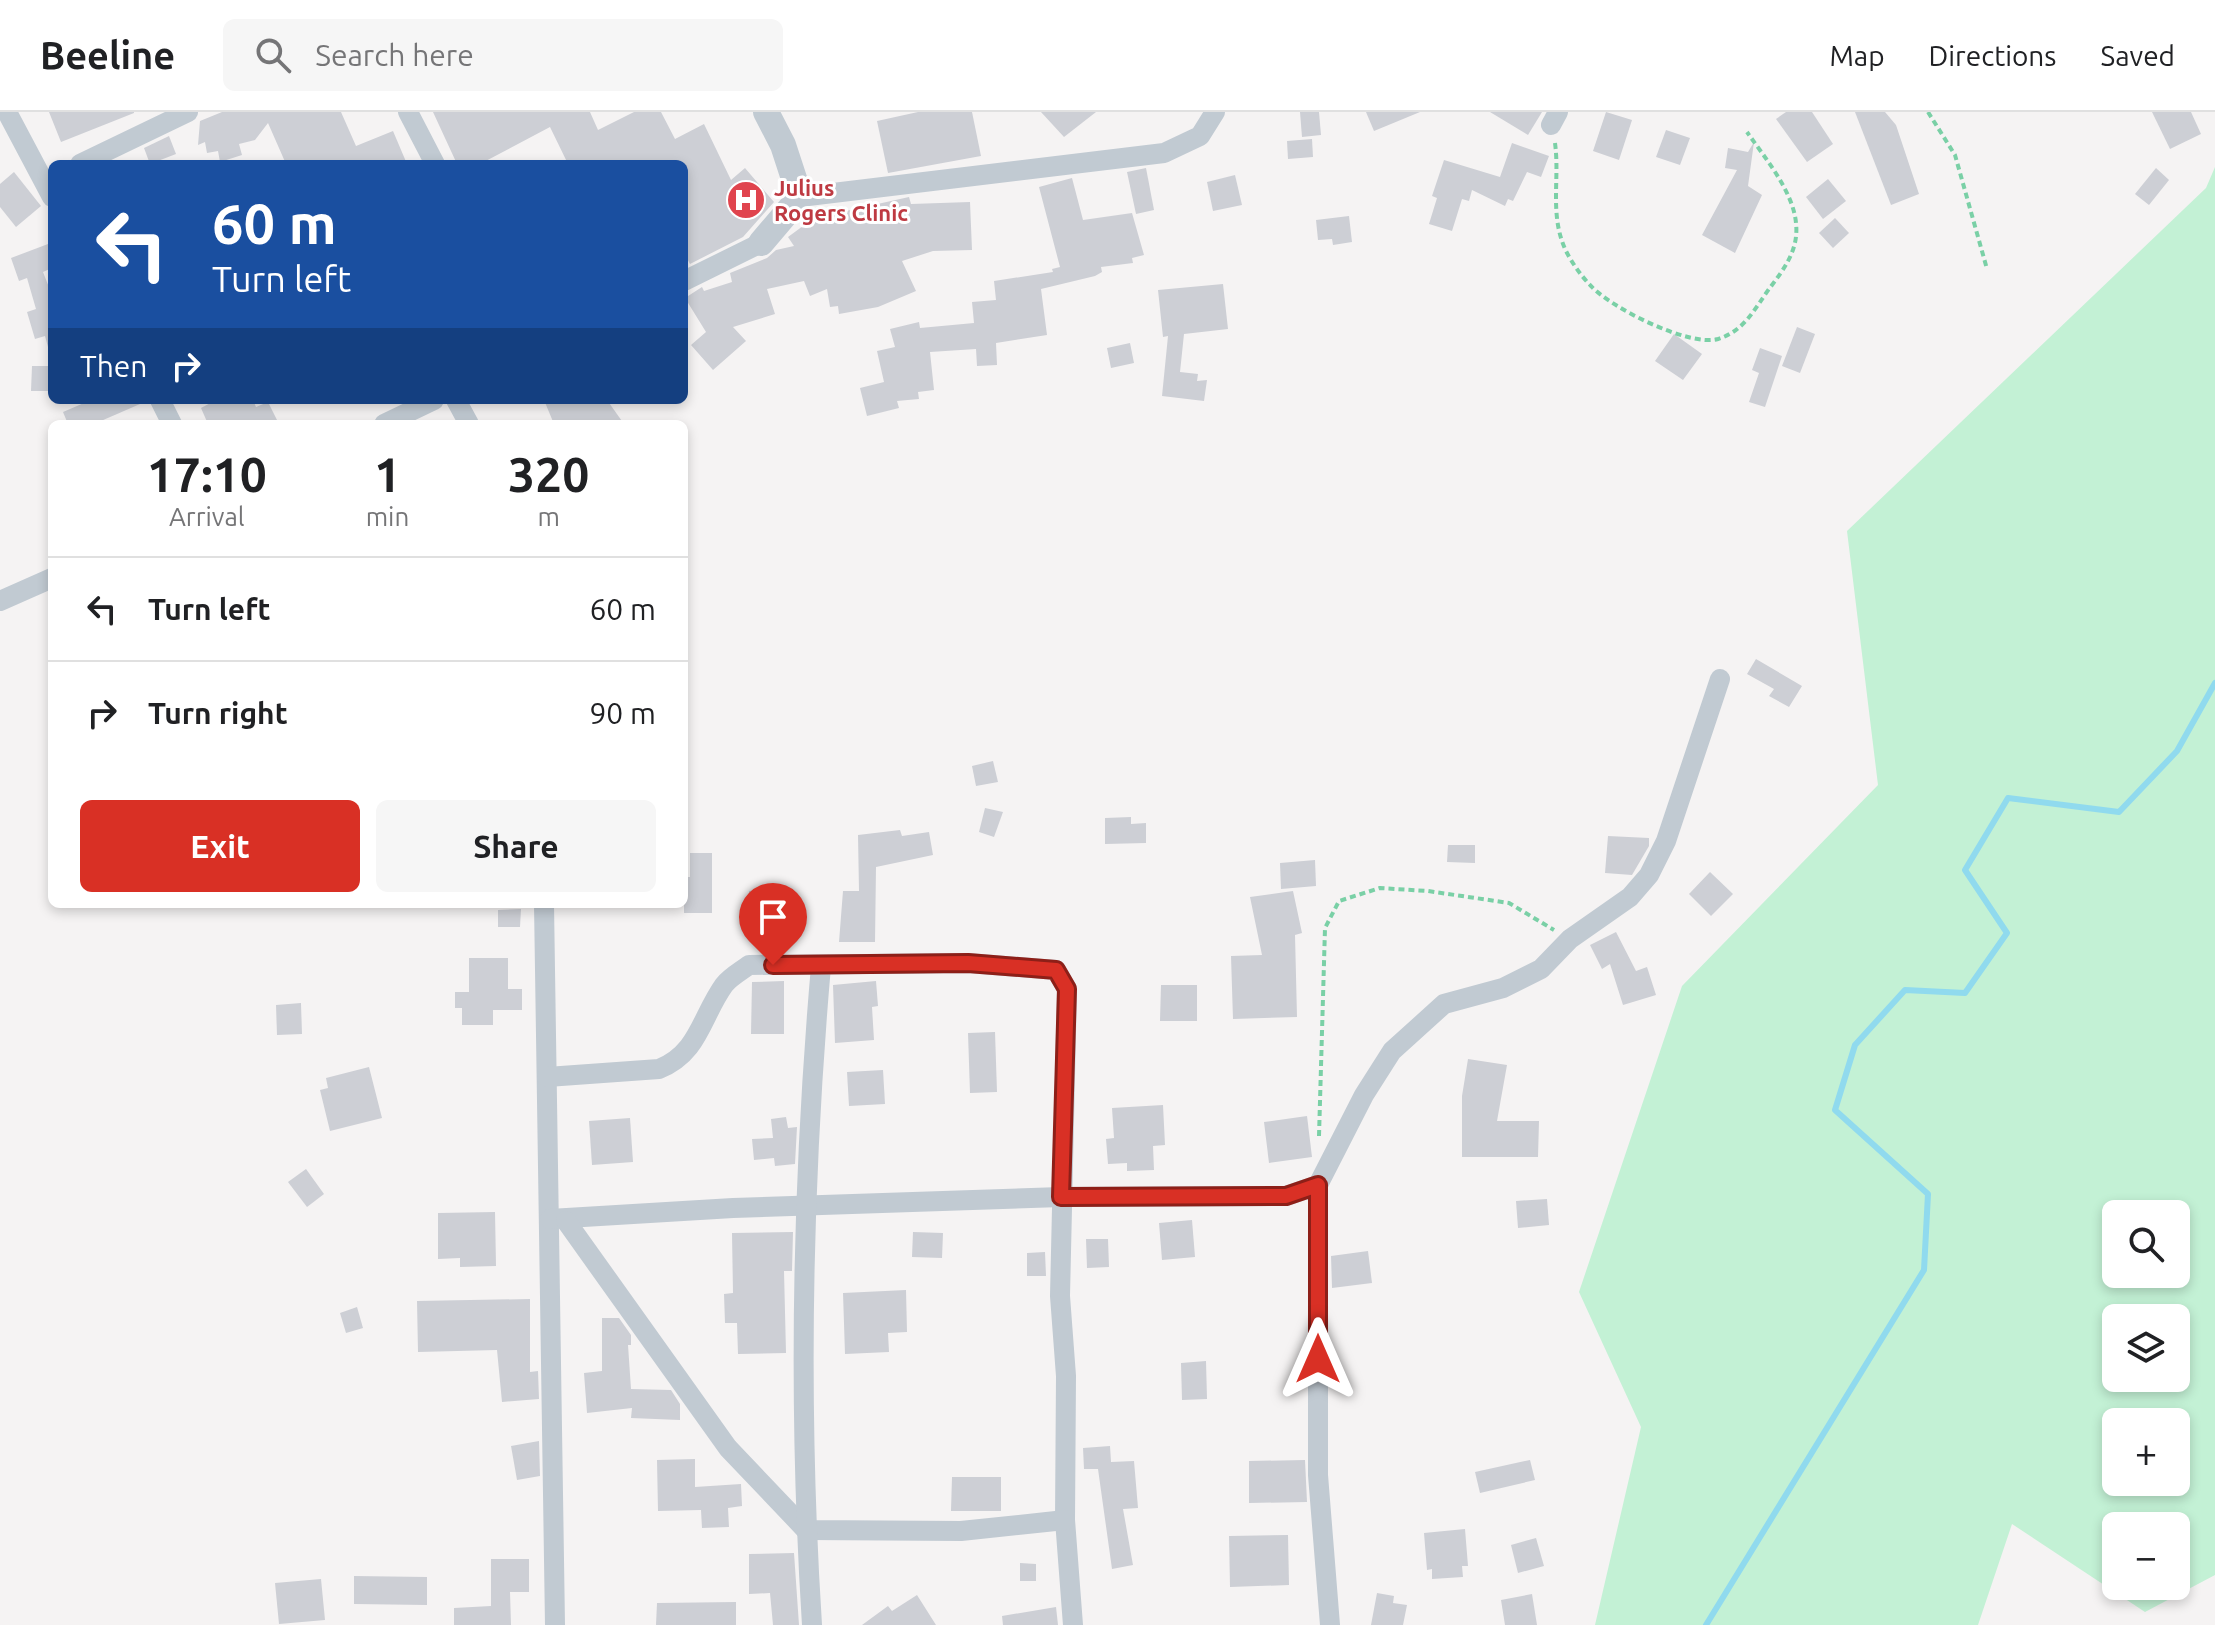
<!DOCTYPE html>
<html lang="en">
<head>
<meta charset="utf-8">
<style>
	body { margin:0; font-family:Ubuntu,sans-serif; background:#f6f6f6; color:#202124; height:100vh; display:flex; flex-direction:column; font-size:30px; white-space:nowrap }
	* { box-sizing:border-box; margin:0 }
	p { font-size:26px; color:#757577 }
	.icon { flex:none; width:44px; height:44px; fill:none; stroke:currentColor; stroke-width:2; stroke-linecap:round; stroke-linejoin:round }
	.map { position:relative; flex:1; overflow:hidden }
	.panel { position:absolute; left:48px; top:308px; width:640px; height:488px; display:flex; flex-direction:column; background:#fff; border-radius:12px; box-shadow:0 4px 12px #0003 }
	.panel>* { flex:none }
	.top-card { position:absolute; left:48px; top:48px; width:640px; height:244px; border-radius:12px; box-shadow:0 4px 12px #0003; background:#1a4fa0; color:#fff; overflow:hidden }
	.tools { position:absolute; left:2102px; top:1088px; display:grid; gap:16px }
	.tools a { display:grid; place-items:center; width:88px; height:88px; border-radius:12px; background:#fff; box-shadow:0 4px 12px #0003; font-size:40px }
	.pin { position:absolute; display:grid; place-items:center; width:68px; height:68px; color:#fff; margin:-82px -34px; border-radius:50% 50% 50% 0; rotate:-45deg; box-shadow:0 0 8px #0007 }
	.pin .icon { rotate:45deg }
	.me { position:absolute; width:88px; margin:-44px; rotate:0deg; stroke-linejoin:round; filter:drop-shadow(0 0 6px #0008) }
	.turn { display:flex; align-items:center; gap:28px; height:168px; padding:0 32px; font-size:36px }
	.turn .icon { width:104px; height:104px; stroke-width:2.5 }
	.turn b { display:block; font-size:56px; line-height:68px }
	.then { display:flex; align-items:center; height:76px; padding:0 32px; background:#0003; gap:16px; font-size:30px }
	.eta { display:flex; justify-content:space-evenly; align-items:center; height:136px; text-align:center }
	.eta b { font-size:48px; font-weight:700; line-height:56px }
	.cta { display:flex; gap:16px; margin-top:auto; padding:16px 32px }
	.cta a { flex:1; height:92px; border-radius:12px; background:#d93025; color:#fff; font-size:32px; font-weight:700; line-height:92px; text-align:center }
	.cta a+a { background:#f6f6f6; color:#202124 }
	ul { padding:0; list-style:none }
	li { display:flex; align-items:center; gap:24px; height:104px; padding:0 32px; border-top:2px solid #e0e0e0 }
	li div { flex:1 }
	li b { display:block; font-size:30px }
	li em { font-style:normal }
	header { display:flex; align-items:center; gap:48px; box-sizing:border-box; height:112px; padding:0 40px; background:#fff; border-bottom:2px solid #e0e0e0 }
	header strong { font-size:38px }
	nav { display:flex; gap:44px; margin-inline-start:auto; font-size:28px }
	.search { width:560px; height:72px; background:#f6f6f6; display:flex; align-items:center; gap:20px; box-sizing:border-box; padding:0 28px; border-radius:12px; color:#757577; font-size:30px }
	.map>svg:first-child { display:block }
	.green { fill:#c3f1d5; fill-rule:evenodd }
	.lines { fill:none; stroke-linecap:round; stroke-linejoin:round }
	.stream { stroke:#90daee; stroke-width:6 }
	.building { fill:#cdcfd5 }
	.path { stroke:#7ad0a6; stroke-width:4; stroke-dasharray:6 4; stroke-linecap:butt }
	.minor { stroke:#c1cad2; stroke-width:20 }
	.tertiary { stroke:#c1cad2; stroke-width:26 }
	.route-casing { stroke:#8d1f18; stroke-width:20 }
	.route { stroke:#d93025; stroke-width:14 }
	.labels { text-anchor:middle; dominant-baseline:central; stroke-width:6; stroke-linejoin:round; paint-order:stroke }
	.health-label { font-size:22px; font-weight:bold; fill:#be3a42; stroke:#fff; text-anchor:start }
</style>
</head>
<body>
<header>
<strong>Beeline</strong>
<div class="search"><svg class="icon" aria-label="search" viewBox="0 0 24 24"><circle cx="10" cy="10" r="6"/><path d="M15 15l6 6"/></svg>Search here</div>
<nav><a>Map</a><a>Directions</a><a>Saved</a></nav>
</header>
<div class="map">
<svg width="2215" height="1513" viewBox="0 0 2215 1513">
	<rect width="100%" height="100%" fill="#f5f3f3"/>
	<path class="green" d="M2215,55V1463L2145,1500L2012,1412L1978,1513H1595L1641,1315L1579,1180L1682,874L1878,673L1847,419L2206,76ZM2116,1102H2176V1162H2116ZM2116,1206H2176V1266H2116ZM2116,1310H2176V1370H2116ZM2116,1414H2176V1474H2116Z"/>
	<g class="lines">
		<polyline class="stream" points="1706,1513 1924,1158 1928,1082 1835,998 1855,933 1905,878 1965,881 2007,821 1965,758 2008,686 2119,700 2177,639 2215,571"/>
	</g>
	<g class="building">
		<polygon points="49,0 134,0 134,1 61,30"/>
		<polygon points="222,0 341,0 356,34 393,19 407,52 286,52 268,11 255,28 239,32 242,43 220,50 218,39 207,41 205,30 198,33 200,9"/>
		<polygon points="433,0 590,0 598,18 634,0 661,0 675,27 704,12 731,68 745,56 774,90 743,125 690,152 684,141 684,52 568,52 550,15 480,52 457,52"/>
		<polygon points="918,0 972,0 981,44 888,61 877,9"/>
		<polygon points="1041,0 1096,0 1064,25"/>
		<polygon points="1300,0 1319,0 1321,23 1302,25"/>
		<polygon points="1366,0 1420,0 1374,19"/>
		<polygon points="1490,0 1542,0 1528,23"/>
		<polygon points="1606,0 1632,8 1619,48 1593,39"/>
		<polygon points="1786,0 1812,0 1833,32 1807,50 1776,7"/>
		<polygon points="1855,0 1885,0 1896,13 1919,82 1891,93"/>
		<polygon points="2152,0 2191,0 2201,22 2170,37"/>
		<polygon points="1666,18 1690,26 1680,53 1656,45"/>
		<polygon points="169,24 176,42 150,52 144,36"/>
		<polygon points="1312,27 1313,45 1288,47 1287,29"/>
		<polygon points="1754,30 1748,74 1762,83 1735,141 1702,123 1737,58 1725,56 1728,36 1748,40"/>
		<polygon points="1512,31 1549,44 1541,65 1527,60 1513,89 1508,87 1505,94 1472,78 1469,89 1462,87 1452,119 1429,112 1437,86 1432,84 1444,48 1500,65"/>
		<polygon points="1146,56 1154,98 1136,102 1127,60"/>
		<polygon points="2156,56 2169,68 2149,93 2135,82"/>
		<polygon points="14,60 41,94 16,115 0,95 0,72"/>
		<polygon points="1235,63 1242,93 1213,99 1207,70"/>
		<polygon points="1072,66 1083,108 1132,101 1144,143 1132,146 1133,151 1101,155 1102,160 1095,164 1041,177 1047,223 996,231 997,253 977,254 976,237 930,240 934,278 918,280 919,287 897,289 899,296 867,304 860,276 884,270 877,239 895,235 890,217 919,210 920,216 974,211 972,190 996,188 994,169 1053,160 1052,157 1060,155 1039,75"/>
		<polygon points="1828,67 1846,89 1823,107 1806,85"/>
		<polygon points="909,85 911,92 970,90 972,138 933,139 902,149 916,179 878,195 839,202 838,194 830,195 827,177 810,184 804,169 767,177 775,202 733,215 746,229 713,258 691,233 706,220 685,186 702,175 704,179 732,170 730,161 767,146 776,138 794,134 788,125 818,103 844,94 846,99"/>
		<polygon points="1349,104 1352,130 1333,133 1332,127 1318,128 1316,108"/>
		<polygon points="1835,106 1849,121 1833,136 1819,121"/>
		<polygon points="48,132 52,156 43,160 52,183 52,234 48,235 45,224 35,227 27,200 36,197 27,166 19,169 11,146"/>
		<polygon points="1223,172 1228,217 1184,222 1180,260 1198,262 1197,269 1207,268 1204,289 1162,284 1168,224 1163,225 1158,178"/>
		<polygon points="1797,215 1815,222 1800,261 1782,254"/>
		<polygon points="1674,222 1702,242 1683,268 1655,249"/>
		<polygon points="1130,231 1134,251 1111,256 1107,236"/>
		<polygon points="1760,236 1782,244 1765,295 1749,290 1759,261 1752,258"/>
		<polygon points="32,254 52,254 52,279 31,279"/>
		<polygon points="91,288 147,288 147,289 94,312 68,312 63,300"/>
		<polygon points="216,288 253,288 256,295 268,290 279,312 208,312 201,296"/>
		<polygon points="544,288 607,288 624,312 554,312"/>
		<polygon points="1756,547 1802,574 1789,595 1769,584 1774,577 1747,562"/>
		<polygon points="993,649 998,670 976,674 972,654"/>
		<polygon points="985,696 1003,700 994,725 979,720"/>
		<polygon points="1131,705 1131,712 1146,711 1146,731 1105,732 1105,706"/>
		<polygon points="900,718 902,724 929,720 933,743 876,755 875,830 839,830 843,779 859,779 858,723"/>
		<polygon points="1608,724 1649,726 1649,734 1632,763 1605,761"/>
		<polygon points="1448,733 1475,733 1475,751 1447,750"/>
		<polygon points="690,741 712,741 712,801 684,801 684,765 690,765"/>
		<polygon points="1315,748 1316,774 1281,777 1280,751"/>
		<polygon points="1710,760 1733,782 1711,804 1689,782"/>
		<polygon points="789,775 794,822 775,824 774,815 752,818 749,779"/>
		<polygon points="1293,779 1302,821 1295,823 1297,905 1233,907 1231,844 1262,843 1250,785"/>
		<polygon points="521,797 520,815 498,815 498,798"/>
		<polygon points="1616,820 1636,859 1647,855 1656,883 1623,893 1610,852 1602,857 1590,833"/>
		<polygon points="469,846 508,846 508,877 522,877 522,898 493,898 493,913 462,913 462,896 455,896 455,880 469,880"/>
		<polygon points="784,869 784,922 751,922 752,870"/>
		<polygon points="876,869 878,894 872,895 874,928 835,931 833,873"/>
		<polygon points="1161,873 1197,873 1197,909 1160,909"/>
		<polygon points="301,891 302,922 277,923 276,893"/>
		<polygon points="995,920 997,980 970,981 968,921"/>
		<polygon points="1468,947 1507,953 1497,1009 1539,1009 1538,1045 1462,1045 1462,984"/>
		<polygon points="369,955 382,1006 330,1019 320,978 328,976 326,966"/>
		<polygon points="883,958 885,992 849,994 847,960"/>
		<polygon points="1163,993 1165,1033 1153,1034 1154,1058 1127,1059 1127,1051 1108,1052 1106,1027 1114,1026 1112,996"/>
		<polygon points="1307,1004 1312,1045 1269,1051 1264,1010"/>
		<polygon points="786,1005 788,1016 797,1015 795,1052 775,1054 774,1046 754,1048 752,1027 773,1026 771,1007"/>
		<polygon points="630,1006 633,1050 592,1053 589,1009"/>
		<polygon points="306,1057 324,1082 307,1095 288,1070"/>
		<polygon points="1547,1087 1549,1113 1518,1116 1516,1089"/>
		<polygon points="495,1100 496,1154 460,1155 460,1146 438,1147 438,1101"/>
		<polygon points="1192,1108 1195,1145 1162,1148 1159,1111"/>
		<polygon points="793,1120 792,1159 784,1159 786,1241 738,1242 737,1211 725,1211 724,1182 733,1181 732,1121"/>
		<polygon points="913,1120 943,1121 942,1146 912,1145"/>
		<polygon points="1086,1127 1108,1127 1109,1155 1087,1156"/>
		<polygon points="1368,1139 1372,1171 1332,1176 1331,1144"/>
		<polygon points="1045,1140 1046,1164 1027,1164 1027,1141"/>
		<polygon points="906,1178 907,1220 888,1221 889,1240 845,1242 843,1181"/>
		<polygon points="530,1187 530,1260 538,1259 539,1287 502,1290 497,1238 418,1240 417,1189"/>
		<polygon points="357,1195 363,1216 346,1221 340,1201"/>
		<polygon points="602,1206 619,1206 631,1223 631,1233 628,1233 631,1277 671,1278 680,1292 680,1308 631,1306 632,1296 587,1301 584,1261 602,1259"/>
		<polygon points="1206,1249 1207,1287 1182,1288 1181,1251"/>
		<polygon points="539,1329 540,1364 517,1368 511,1334"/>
		<polygon points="1110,1334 1111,1350 1134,1349 1138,1396 1123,1397 1133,1453 1112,1457 1098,1357 1084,1357 1083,1336"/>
		<polygon points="695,1347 695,1375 741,1372 742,1394 728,1396 729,1415 702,1416 701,1398 658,1399 657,1348"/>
		<polygon points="1305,1348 1307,1390 1249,1391 1249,1349"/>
		<polygon points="1530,1348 1535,1368 1480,1381 1475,1360"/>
		<polygon points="952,1365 1001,1365 1001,1399 951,1399"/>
		<polygon points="1465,1417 1468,1454 1462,1454 1463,1465 1432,1467 1432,1457 1427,1458 1424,1421"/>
		<polygon points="1288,1423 1289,1473 1230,1475 1229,1424"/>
		<polygon points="1536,1426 1544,1454 1518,1461 1511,1433"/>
		<polygon points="794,1441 799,1513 773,1513 770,1481 749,1482 749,1442"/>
		<polygon points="491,1447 529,1447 529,1480 510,1480 511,1513 454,1513 454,1496 491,1494"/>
		<polygon points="1020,1451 1036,1452 1036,1469 1020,1469"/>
		<polygon points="354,1464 427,1465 427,1493 354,1492"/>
		<polygon points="321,1467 325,1508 279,1512 275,1471"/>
		<polygon points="1377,1481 1394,1484 1393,1491 1407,1493 1403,1513 1371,1513"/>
		<polygon points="1532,1482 1537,1513 1505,1513 1501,1488"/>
		<polygon points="917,1483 936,1513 862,1513 888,1494 892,1499"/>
		<polygon points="736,1490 736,1513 656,1513 657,1491"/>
		<polygon points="1056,1495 1058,1513 1003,1513 1002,1504"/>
	</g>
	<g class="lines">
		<g class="path">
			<polyline points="1928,0 1955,43 1987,157"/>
			<path d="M1555,31C1560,68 1549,103 1566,139C1572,151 1582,165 1591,174C1611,196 1689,235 1718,227C1744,219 1754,198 1769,177C1784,157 1799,138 1796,111C1793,79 1765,46 1747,20"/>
			<polyline points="1319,1024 1325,816 1339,789 1380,776 1428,779 1509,791 1554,818"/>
		</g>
		<g class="minor">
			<polyline points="7,0 52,85"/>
			<polyline points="408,0 435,52"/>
			<polyline points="1551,13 1558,0"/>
			<polyline points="80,52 188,0"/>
			<polyline points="800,85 1164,41 1200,24 1215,0"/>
			<polyline points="684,169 761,131"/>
			<polyline points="160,288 172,312"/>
			<polyline points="456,288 469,312"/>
			<polyline points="384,312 434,288"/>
			<polyline points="0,489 52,466"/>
			<polyline points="544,792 555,1513"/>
			<path d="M547,965L659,957C699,941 701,905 724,873C730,865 741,859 749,853L968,851L1056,858L1067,877L1060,1184L1066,1264L1065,1408L1073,1513"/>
			<polyline points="550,1107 733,1096 1061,1085 1286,1084 1318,1073"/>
			<polyline points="566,1109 728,1336 806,1418 961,1419 1065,1408"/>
			<path d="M812,1513C798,1294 802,1073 821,854"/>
			<polyline points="1330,1513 1318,1363 1318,1073 1364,983 1392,939 1444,892 1503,876 1541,857 1570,827 1630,785 1649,763 1666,729 1720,567"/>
		</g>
		<polyline class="tertiary" points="761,131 800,85 783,33 766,0"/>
	</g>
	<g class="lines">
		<g class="route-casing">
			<polyline id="route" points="773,853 968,851 1056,858 1067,877 1061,1085 1286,1084 1318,1073 1318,1247"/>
		</g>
		<use href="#route" class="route"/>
	</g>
	<defs>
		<g id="hospital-disc" transform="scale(2)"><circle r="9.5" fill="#e0444e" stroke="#fff"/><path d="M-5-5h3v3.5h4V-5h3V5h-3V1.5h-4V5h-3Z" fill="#fff"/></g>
	</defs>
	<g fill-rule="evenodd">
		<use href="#hospital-disc" x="746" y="88"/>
	</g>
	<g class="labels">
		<g class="health-label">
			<text x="774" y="75">Julius<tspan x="774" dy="25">Rogers Clinic</tspan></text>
		</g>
	</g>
</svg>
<div class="tools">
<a><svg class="icon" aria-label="search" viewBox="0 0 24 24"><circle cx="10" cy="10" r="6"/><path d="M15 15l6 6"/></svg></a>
<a><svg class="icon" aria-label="layers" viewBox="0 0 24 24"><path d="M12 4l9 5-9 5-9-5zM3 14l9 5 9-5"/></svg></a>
<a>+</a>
<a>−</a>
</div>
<div class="pin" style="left:773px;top:853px;background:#d93025"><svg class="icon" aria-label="arrive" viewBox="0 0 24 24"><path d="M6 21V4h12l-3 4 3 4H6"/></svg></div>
<svg class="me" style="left:1318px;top:1247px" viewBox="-20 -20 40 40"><path d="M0-17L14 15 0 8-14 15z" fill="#d93025" stroke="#fff" stroke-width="4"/></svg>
<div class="top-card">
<div class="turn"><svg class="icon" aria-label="left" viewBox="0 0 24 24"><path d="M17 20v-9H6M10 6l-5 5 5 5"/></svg><div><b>60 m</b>Turn left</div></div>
<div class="then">Then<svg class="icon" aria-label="right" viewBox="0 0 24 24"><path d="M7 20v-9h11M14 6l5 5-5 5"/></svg></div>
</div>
<section class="panel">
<div class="eta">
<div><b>17:10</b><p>Arrival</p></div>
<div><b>1</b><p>min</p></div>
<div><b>320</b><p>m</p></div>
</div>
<ul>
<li><svg class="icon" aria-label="left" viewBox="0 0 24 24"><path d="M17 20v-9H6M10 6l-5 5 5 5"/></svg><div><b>Turn left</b></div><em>60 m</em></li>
<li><svg class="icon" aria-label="right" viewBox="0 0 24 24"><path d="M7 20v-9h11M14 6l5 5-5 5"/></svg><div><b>Turn right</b></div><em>90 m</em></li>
</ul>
<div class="cta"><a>Exit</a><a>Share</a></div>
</section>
</div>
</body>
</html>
